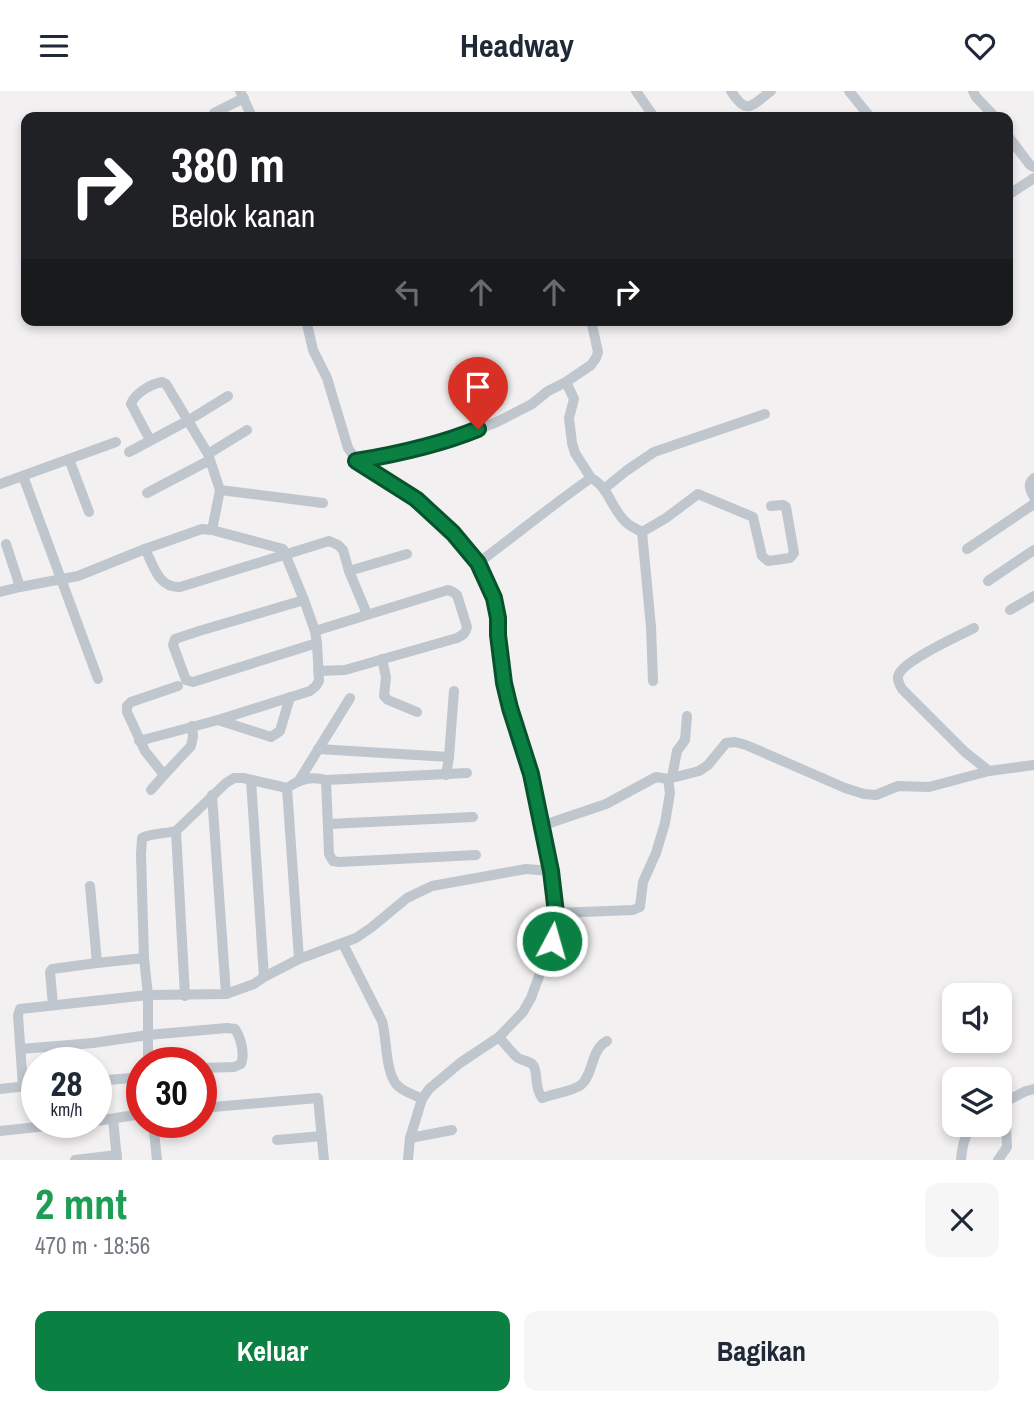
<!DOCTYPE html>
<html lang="id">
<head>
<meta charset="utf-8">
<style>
	body { margin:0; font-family:"Archivo Narrow",sans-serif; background:#f6f6f7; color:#1f2937; height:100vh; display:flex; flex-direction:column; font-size:26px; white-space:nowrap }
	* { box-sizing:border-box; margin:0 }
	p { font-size:23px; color:#747a83 }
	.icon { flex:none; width:38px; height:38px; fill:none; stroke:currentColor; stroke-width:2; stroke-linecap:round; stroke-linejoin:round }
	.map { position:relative; height:1069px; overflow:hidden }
	.drawer { display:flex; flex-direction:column; background:#fff; flex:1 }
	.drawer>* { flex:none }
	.guide { position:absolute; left:21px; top:21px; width:992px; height:214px; border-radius:14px; box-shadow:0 4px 10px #0003; background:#202124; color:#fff; overflow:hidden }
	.tools { position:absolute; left:942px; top:892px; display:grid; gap:14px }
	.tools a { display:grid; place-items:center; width:70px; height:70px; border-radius:14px; background:#fff; box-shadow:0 4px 10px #0003; font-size:35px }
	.speed { position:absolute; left:21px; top:956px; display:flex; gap:14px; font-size:35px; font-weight:700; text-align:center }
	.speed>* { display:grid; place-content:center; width:91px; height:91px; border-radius:50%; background:#fff; box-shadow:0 4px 10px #0003; line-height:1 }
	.speed small { font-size:18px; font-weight:400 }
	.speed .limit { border:10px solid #d22; background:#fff; color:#111 }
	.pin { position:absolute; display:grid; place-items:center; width:60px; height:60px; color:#fff; margin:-72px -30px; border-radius:50% 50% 50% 0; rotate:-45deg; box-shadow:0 0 7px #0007 }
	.pin .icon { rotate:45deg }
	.me { position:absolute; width:77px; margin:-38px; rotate:6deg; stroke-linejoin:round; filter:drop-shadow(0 0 5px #0008) }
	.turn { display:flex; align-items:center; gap:24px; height:147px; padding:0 35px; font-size:32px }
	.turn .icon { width:91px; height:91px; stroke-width:2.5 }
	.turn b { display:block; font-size:49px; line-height:60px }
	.lanes { display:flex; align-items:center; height:66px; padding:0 35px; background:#0003; justify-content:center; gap:35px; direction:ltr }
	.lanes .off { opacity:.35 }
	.round { display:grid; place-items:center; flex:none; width:74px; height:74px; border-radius:14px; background:#f6f6f7 }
	.summary { display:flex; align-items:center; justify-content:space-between; height:119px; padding:0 35px }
	h1 { font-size:42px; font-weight:700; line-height:52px; color:#1e9e55 }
	.button { display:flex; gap:14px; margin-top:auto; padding:14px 35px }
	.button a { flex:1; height:80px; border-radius:14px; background:#0b8043; color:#fff; font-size:28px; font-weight:700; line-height:80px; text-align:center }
	.button a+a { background:#f6f6f7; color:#1f2937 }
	header { display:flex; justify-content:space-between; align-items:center; height:91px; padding:0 35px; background:#fff; font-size:32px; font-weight:700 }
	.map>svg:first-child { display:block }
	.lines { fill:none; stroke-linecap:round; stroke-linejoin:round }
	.minor { stroke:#bfc6ce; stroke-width:10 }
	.route-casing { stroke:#07532c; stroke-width:18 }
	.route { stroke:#0b8043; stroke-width:12 }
</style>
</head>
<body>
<header><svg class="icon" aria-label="menu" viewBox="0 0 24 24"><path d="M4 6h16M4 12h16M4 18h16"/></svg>Headway<svg class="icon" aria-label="heart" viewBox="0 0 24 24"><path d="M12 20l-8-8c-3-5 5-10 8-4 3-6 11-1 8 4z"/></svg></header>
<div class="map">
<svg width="1034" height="1069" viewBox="0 0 1034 1069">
	<rect width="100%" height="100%" fill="#f2f0f0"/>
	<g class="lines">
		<g class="minor">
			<polyline points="240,0 252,26"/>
			<polyline points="636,0 654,26"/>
			<path d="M731,0C747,25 751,15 771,0"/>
			<polyline points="849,0 870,26"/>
			<polyline points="973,0 976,6 995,26"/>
			<polyline points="214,22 244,7"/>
			<polyline points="1008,45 1030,74 1034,76"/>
			<polyline points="1008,104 1034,87"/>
			<polyline points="306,229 313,259 327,287 348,357 357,370 416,408 453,442 478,472 494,507 498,527 498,544 504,591 510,617 531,683 551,780 556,822 552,850 531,907 523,921 499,946 460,972 429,998 422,1008 410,1047 408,1069"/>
			<polyline points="566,291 574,308 569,327 572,352 575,362 591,387"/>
			<path d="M150,349L131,313C135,302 151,293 162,291L166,293L208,363L220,399L323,412"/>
			<polyline points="129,361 189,329 228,305"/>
			<polyline points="208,363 247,339"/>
			<polyline points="69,368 89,421"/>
			<polyline points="357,370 386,365 451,349 497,331 532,313 548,300 566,291 591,274 596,267 598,261 591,229"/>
			<polyline points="23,385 98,588"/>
			<path d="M1034,387C1027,393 1030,399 1034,406"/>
			<polyline points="0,393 116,351"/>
			<polyline points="604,398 626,380 654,361 765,323"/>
			<polyline points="147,402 210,369"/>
			<polyline points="212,439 220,399"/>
			<polyline points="642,441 651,536 653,590"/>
			<polyline points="6,453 20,496"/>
			<polyline points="967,458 1034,413"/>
			<path d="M478,472C516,444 552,414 591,387C609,396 612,420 627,432C631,436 637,438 642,441L666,427L698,403L753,426L762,465L768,470L790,467L794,462L786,416L783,414L771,415"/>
			<polyline points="349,480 407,463"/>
			<polyline points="988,490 1034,459"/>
			<path d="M0,501L20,496L78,485L145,458C154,475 158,497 180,496L329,450L338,454L343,459L349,480L367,523"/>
			<polyline points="304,509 199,540 175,548 173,554 186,589 193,591 317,552"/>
			<polyline points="1010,519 1034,505"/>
			<path d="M974,537C960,544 905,569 899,583C896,587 900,594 902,598L965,661L989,680"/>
			<path d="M315,540L448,499L453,501L457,504L467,536C466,542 463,544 457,547L345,579L318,580"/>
			<polyline points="382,568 386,586 384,605 388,609 417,621"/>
			<polyline points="178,595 131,611 127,615 127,621 145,660 164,684 191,655 193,646 192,635"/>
			<polyline points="218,629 271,646 280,640 290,606"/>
			<polyline points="139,650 218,629 310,600 316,595 319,590 317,552 315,540 304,509 283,458 212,439 202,438 145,458"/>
			<polyline points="318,658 449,666"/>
			<polyline points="446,684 449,666 454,600"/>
			<polyline points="672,686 677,660 685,649 687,625"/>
			<polyline points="300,688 350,607"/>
			<polyline points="251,689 264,886"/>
			<polyline points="326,689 329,763 333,770 339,771 476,764"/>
			<polyline points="287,697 299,868"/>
			<polyline points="151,699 164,684"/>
			<polyline points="329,733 473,726"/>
			<polyline points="541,735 606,713 656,686 668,688 699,680 708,674 726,652 735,651 746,654 845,697 864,703 876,704 898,695 929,696 989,680 1034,674"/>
			<polyline points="176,740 185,905"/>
			<polyline points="90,795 97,872"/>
			<polyline points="556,822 633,819 640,816 643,791 656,762 665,732 670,702 668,688"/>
			<path d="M343,853L382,930C387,947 385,983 398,995C404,1001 415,1004 422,1008"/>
			<polyline points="226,903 254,893 264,886 299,868 356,847 372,836 407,807 432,795 526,778 551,780"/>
			<polyline points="53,914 50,881 52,878 97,872 144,867"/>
			<path d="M499,946C505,953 511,961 518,967C523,970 530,970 533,974C539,982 533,994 542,1007C553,1003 573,1000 581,994C594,983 590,959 607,950"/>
			<path d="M21,958L93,952L148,944L227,937L235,938C241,947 245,963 241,973L234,976L201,977"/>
			<path d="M148,971V904L144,867L141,764L142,747C152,742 165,743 176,740L226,692L234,687H243L287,697C300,688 311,685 326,689L467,682"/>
			<polyline points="96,990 142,986"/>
			<polyline points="23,996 18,924 20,918 148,904 226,903 212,704"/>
			<polyline points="0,998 37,994"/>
			<polyline points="999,1014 1026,1000 1034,998"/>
			<polyline points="201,1017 318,1007 324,1069"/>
			<polyline points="113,1028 117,1069"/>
			<polyline points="96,1030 142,1023"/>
			<polyline points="153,1031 157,1069"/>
			<polyline points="0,1040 84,1031"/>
			<polyline points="410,1047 452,1039"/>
			<polyline points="277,1049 322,1045"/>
			<polyline points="75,1069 117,1064"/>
			<path d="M961,1069C962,1057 964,1043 974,1034"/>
			<polyline points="998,1069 1007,1056 1005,1011"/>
		</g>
	</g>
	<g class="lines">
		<g class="route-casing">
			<path id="route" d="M478,338C439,354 398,363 356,370L416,408L453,442L478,472L494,507L498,527V544L504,592L510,617L531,683L551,780L556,822L552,850"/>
		</g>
		<use href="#route" class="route"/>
	</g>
</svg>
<div class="tools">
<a><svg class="icon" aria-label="sound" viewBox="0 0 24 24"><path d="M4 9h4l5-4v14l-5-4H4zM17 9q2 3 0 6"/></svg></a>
<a><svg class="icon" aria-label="layers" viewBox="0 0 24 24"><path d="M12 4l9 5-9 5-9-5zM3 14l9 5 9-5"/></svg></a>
</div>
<div class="speed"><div>28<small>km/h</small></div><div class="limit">30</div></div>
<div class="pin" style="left:478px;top:338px;background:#d93025"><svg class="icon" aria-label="arrive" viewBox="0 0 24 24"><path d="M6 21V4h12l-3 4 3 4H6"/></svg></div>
<svg class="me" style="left:552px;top:850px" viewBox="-20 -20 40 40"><circle r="17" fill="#0b8043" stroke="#fff" stroke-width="3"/><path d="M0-11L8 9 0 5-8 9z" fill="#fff"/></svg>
<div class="guide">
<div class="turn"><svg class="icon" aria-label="right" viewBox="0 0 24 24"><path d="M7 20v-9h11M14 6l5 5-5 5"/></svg><div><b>380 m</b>Belok kanan</div></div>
<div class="lanes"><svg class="icon off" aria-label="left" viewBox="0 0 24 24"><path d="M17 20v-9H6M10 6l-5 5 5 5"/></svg><svg class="icon off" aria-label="ahead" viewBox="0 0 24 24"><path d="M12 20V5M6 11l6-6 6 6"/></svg><svg class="icon off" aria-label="ahead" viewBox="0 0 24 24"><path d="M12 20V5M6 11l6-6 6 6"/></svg><svg class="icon" aria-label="right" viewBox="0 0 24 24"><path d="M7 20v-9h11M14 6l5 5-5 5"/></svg></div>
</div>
</div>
<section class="drawer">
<div class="summary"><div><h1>2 mnt</h1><p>470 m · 18:56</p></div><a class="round"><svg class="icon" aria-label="close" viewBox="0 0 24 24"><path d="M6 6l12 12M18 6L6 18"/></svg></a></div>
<div class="button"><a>Keluar</a><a>Bagikan</a></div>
</section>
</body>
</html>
